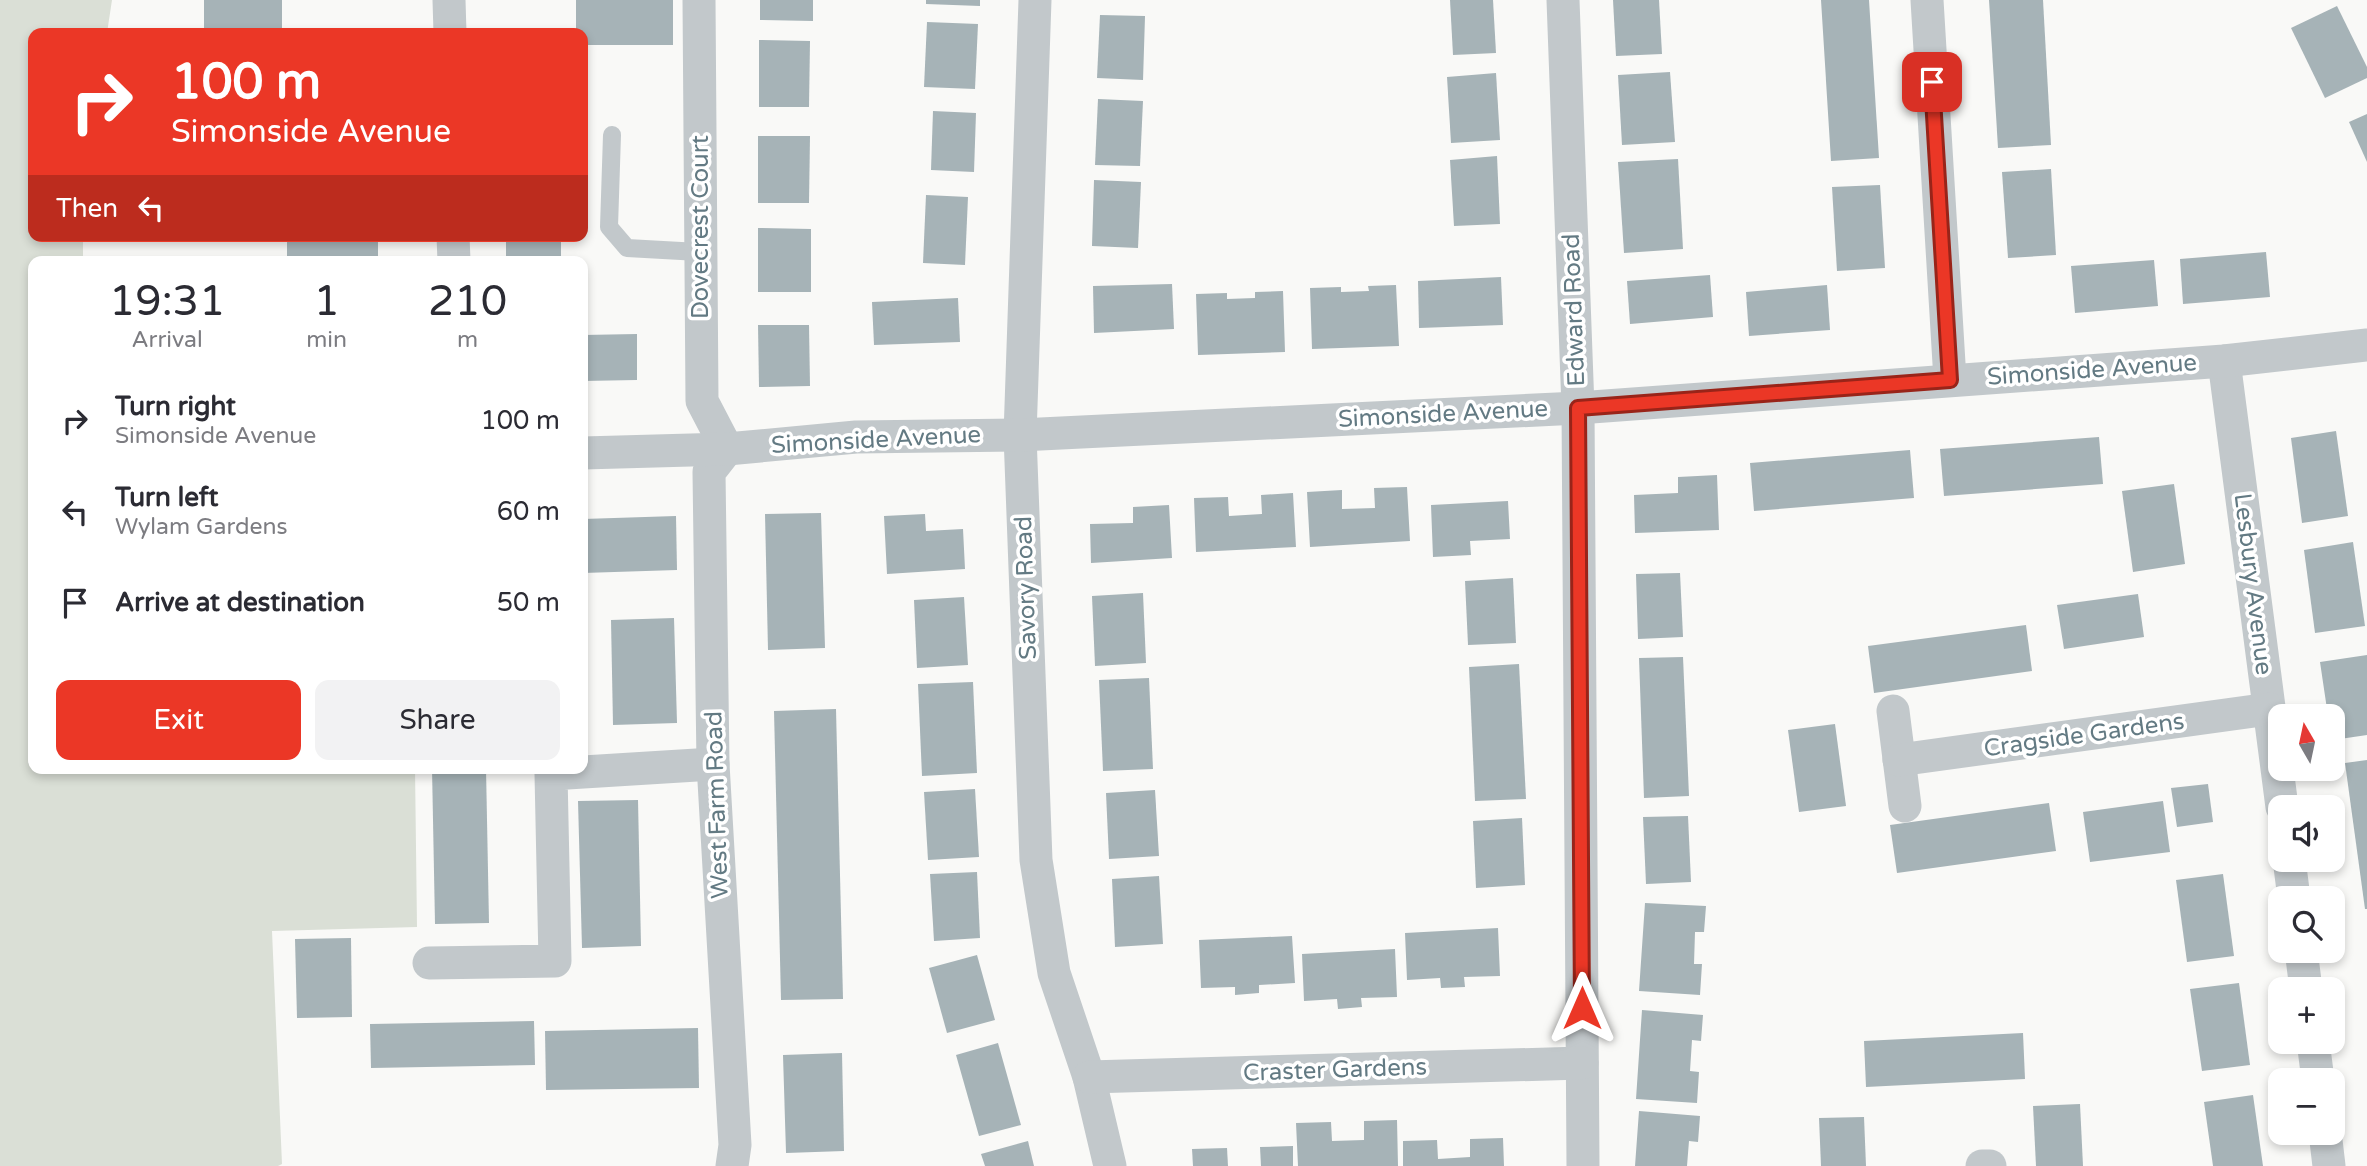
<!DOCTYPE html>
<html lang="en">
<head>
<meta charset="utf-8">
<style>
	body { margin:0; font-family:"Varela Round",sans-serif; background:#f2f2f3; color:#2b2b33; height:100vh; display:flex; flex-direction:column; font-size:26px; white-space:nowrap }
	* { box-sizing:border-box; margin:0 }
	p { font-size:23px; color:#7c7c81 }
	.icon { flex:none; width:38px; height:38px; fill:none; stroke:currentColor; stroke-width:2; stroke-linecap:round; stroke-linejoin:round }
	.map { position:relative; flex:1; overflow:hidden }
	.drawer { position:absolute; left:28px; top:256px; width:560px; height:518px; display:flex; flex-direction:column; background:#fff; border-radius:14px; box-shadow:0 4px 10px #0003 }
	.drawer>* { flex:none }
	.top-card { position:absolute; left:28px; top:28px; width:560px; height:214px; border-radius:14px; box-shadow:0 4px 10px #0003; background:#eb3726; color:#fff; overflow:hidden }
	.needle { width:46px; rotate:351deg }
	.buttons { position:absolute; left:2268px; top:704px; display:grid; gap:14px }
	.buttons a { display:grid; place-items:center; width:77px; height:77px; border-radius:14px; background:#fff; box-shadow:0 4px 10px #0003; font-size:35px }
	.pin { position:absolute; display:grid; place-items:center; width:60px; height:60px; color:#fff; margin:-30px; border-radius:14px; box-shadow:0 4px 10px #0006 }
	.me { position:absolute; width:77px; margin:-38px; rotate:0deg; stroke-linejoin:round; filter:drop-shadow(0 0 5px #0008) }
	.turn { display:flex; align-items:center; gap:24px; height:147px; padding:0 28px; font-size:32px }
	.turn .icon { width:91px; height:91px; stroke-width:2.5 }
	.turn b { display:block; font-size:49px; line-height:60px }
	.then { display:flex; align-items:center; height:66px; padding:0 28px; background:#0003; gap:14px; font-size:26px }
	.eta { display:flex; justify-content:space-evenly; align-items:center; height:119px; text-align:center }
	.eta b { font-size:42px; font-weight:600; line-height:49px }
	.action { display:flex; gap:14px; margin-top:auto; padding:14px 28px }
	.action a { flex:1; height:80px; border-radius:14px; background:#eb3726; color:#fff; font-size:28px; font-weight:600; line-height:80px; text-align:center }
	.action a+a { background:#f2f2f3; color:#2b2b33 }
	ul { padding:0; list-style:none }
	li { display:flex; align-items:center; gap:21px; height:91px; padding:0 28px }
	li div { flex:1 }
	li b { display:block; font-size:26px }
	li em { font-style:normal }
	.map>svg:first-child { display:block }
	.green { fill:#dadfd6 }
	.building { fill:#a6b3b7 }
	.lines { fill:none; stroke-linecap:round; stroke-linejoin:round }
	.service { stroke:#c2c8cb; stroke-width:18 }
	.minor { stroke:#c2c8cb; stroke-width:33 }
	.route-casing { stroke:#992419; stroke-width:18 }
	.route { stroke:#eb3726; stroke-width:12 }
	.labels { text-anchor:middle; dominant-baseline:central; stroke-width:7; stroke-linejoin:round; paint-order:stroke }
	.street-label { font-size:24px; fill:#637a83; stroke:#fff }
</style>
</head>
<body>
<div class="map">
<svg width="2367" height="1166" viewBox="0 0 2367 1166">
	<rect width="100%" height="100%" fill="#f9f9f7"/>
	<polygon class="green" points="0,0 112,0 107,33 33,33 33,236 83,236 83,261 33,261 33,768 415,768 417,927 272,931 282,1164 278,1166 0,1166"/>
	<g class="building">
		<rect x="204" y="0" width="78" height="33"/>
		<polygon points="576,0 673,0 673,45 583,45 583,33 576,33"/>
		<polygon points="760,0 813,0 813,21 760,20"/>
		<polygon points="926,0 980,0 980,6 926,4"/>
		<polygon points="1450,0 1493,0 1496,53 1453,55"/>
		<polygon points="1613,0 1659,0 1662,54 1616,56"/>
		<polygon points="1821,0 1869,0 1879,158 1831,161"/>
		<polygon points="1989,0 2043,0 2051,145 1998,148"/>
		<polygon points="2337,6 2367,67 2367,78 2325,98 2291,28"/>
		<polygon points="1100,15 1145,16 1143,80 1097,78"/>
		<polygon points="927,22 978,24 975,89 924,87"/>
		<polygon points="759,40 810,41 809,107 759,107"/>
		<polygon points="1670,72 1675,142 1622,145 1618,75"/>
		<polygon points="1496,73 1500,140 1451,143 1447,77"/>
		<polygon points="1098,99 1143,101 1140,166 1095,165"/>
		<polygon points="933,111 976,113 974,172 931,170"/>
		<polygon points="2367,114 2367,162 2349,122"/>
		<polygon points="758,136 810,136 809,203 758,203"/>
		<polygon points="1497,156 1500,224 1454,226 1450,160"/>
		<polygon points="1678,159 1683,249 1624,253 1618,162"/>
		<polygon points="2051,169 2056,255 2008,258 2002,172"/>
		<polygon points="1094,180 1141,182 1138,248 1092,246"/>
		<polygon points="1880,185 1885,268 1837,271 1832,187"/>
		<polygon points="926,195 968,197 965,265 923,263"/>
		<polygon points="758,228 811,229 811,292 758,292"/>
		<rect x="287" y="236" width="91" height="25"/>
		<rect x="506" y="236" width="55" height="25"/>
		<polygon points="2266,252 2270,297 2183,304 2180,259"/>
		<polygon points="2154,260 2158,306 2075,313 2071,266"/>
		<polygon points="1710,275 1713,317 1630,324 1627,281"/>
		<polygon points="1501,277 1503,325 1419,328 1418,281"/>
		<polygon points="1172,284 1174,329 1094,333 1093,286"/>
		<polygon points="1396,285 1399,346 1312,349 1310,288 1341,287 1341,292 1369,291 1368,286"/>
		<polygon points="1827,285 1830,330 1749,336 1746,292"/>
		<polygon points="1283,291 1285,352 1198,355 1196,294 1227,293 1227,299 1255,298 1255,292"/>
		<polygon points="958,298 960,342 874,345 872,302"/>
		<polygon points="758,325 809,325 810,386 759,387"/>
		<polygon points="637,334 637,380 583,381 583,335"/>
		<polygon points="2336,431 2348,516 2302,523 2291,438"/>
		<polygon points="2099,437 2103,484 1944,496 1940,449"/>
		<polygon points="1910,450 1914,498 1754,511 1750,463"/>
		<polygon points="1717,475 1719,530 1635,533 1634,495 1678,493 1678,477"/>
		<polygon points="2174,484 2185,564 2133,572 2122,491"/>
		<polygon points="1407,487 1410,541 1310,547 1307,492 1342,490 1342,509 1375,508 1374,488"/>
		<polygon points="1293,493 1296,547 1196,552 1194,498 1228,497 1229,516 1262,514 1261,495"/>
		<polygon points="1508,501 1510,539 1470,541 1471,555 1433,557 1431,505"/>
		<polygon points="1169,505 1172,558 1091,563 1090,524 1133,523 1133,507"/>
		<polygon points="821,513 825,648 768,650 765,514"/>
		<polygon points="925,514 926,531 963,529 965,569 887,574 884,516"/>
		<polygon points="676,516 677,570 583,573 583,519"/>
		<polygon points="2353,542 2365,626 2315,633 2304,550"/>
		<polygon points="1680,573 1683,637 1638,639 1636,574"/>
		<polygon points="1513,578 1516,643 1468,645 1465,581"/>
		<polygon points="1143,593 1146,663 1095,666 1092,596"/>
		<polygon points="2138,594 2144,637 2064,649 2057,605"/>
		<polygon points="964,597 968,665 917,668 914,600"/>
		<polygon points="674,618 677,723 613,725 611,620"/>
		<polygon points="2026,625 2032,671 1874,693 1868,646"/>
		<polygon points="2367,655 2367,735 2333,740 2333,716 2328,716 2320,662"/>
		<polygon points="1683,657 1689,796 1644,798 1639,658"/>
		<polygon points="1519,664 1526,799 1475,801 1469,667"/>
		<polygon points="1149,678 1153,769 1103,771 1099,680"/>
		<polygon points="973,682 977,773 922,776 918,684"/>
		<polygon points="836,709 843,999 781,1000 774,711"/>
		<polygon points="1835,724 1846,806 1799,812 1788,730"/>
		<polygon points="2367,760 2367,909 2365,909 2345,763"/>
		<polygon points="432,768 486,768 489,923 435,924"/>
		<polygon points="2208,784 2213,822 2177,827 2171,788"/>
		<polygon points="975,789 979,857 928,860 924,792"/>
		<polygon points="1155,790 1159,856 1109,859 1106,793"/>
		<polygon points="638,800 641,946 582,948 578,801"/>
		<polygon points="2163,801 2170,852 2090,862 2083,812"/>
		<polygon points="2049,803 2056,851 1897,873 1890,825"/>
		<polygon points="1688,816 1691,882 1646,884 1643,817"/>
		<polygon points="1522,818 1525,885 1476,888 1473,821"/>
		<polygon points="977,872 980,938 934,941 930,874"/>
		<polygon points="2223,874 2234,956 2187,962 2176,880"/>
		<polygon points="1159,876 1163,944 1115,947 1112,879"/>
		<polygon points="1645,903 1706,906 1704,932 1695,932 1694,964 1702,964 1700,995 1639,991"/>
		<polygon points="1498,928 1500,976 1464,977 1465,987 1441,988 1440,978 1407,980 1405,933"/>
		<polygon points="1292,936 1295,983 1259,985 1259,993 1235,995 1235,987 1201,988 1199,940"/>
		<polygon points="351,938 352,1017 297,1018 295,939"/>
		<polygon points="1395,949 1397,997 1361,998 1362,1007 1338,1009 1337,999 1304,1001 1302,954"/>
		<polygon points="977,955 995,1020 947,1033 929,968"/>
		<polygon points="2239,983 2250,1065 2202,1071 2190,989"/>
		<polygon points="1642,1010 1703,1015 1701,1041 1692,1040 1690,1071 1699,1072 1697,1103 1636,1099"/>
		<polygon points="534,1021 535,1065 371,1068 370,1024"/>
		<polygon points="698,1028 699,1088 546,1090 545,1031"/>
		<polygon points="2023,1033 2025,1079 1866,1087 1864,1041"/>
		<polygon points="998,1043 1021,1125 979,1136 956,1055"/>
		<polygon points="842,1053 844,1151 786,1153 783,1055"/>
		<polygon points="2253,1095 2263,1166 2213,1166 2204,1102"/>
		<polygon points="2080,1104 2083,1166 2036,1166 2033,1106"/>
		<polygon points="1639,1111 1700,1116 1698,1142 1689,1141 1687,1166 1635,1166"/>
		<polygon points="1864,1117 1866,1166 1821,1166 1819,1118"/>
		<polygon points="1397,1120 1398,1166 1298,1166 1296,1123 1331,1122 1332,1141 1364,1140 1364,1121"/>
		<polygon points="1503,1138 1504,1166 1403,1166 1403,1141 1437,1140 1438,1159 1470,1157 1470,1139"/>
		<polygon points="1028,1141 1034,1166 985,1166 981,1154"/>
		<polygon points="1293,1146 1293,1166 1261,1166 1260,1147"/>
		<polygon points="1227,1148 1228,1166 1193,1166 1192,1149"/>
	</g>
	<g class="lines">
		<polyline class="service" points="612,135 609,227 627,248 699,252"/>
		<g class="minor">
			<polyline points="449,0 450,33"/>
			<polyline points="699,0 702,401 727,449"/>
			<polyline points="1035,0 1020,435 1036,860 1054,973 1089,1077 1110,1166"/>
			<polyline points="1563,0 1578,408 1583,1166"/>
			<polyline points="1927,0 1950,380"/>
			<polyline points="453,236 454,261"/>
			<polyline points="2224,361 2282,807"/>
			<polyline points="727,449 709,472 713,764 735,1145 732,1166"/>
			<polyline points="583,453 727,449 856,437 1020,435 1578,408 2224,361 2367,345"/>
			<polyline points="1893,711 1905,806"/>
			<polyline points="1899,760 2269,709"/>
			<polyline points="2289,859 2294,898"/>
			<polyline points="2301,950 2306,989"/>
			<polyline points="429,963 555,961 551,774 713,764"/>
			<polyline points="2313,1041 2318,1080"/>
			<polyline points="1089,1077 1582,1063"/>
			<polyline points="2325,1132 2329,1166"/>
			<polyline points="1982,1166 1990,1166"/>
		</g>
	</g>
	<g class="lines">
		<g class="route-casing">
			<polyline id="route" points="1582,1008 1578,408 1950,380 1932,82"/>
		</g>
		<use href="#route" class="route"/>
	</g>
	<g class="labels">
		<g class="street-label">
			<text transform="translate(700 227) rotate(-90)">Dovecrest Court</text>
			<text transform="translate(1574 310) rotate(-92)">Edward Road</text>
			<text transform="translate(2092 370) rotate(-4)">Simonside Avenue</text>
			<text transform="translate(1443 414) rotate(-3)">Simonside Avenue</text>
			<text transform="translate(876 440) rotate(-3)">Simonside Avenue</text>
			<text transform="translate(2253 584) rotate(83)">Lesbury Avenue</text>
			<text transform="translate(1026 588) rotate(-92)">Savory Road</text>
			<text transform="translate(2084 735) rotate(-8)">Cragside Gardens</text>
			<text transform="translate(717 805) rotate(-92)">West Farm Road</text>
			<text transform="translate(1335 1070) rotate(-2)">Craster Gardens</text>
		</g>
	</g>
</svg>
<div class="buttons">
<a><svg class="needle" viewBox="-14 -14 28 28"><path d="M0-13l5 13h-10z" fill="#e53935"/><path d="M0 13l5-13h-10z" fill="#7c7c81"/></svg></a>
<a><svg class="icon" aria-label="sound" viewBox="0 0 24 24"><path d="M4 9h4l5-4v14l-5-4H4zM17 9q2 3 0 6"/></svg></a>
<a><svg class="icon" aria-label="search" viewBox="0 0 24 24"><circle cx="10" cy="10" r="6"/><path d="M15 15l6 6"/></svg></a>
<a>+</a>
<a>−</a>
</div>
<div class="pin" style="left:1932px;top:82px;background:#d93025"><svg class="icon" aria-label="arrive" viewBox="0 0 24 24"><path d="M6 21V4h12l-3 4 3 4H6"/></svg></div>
<svg class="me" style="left:1582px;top:1008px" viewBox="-20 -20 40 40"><path d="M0-17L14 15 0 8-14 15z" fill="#eb3726" stroke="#fff" stroke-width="4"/></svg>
<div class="top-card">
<div class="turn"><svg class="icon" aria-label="right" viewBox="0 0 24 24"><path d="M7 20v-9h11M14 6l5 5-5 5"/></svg><div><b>100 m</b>Simonside Avenue</div></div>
<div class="then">Then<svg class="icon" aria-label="left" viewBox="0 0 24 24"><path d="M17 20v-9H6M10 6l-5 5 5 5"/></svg></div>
</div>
<section class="drawer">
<div class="eta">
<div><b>19:31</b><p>Arrival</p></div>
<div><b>1</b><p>min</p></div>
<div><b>210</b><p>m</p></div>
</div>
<ul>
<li><svg class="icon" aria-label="right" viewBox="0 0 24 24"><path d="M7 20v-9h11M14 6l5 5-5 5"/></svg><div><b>Turn right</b><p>Simonside Avenue</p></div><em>100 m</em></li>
<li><svg class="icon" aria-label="left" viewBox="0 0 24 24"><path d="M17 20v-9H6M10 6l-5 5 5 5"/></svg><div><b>Turn left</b><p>Wylam Gardens</p></div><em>60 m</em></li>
<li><svg class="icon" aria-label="arrive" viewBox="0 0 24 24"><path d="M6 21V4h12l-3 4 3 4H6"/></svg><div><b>Arrive at destination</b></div><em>50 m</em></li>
</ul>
<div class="action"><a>Exit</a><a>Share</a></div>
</section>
</div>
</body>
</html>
